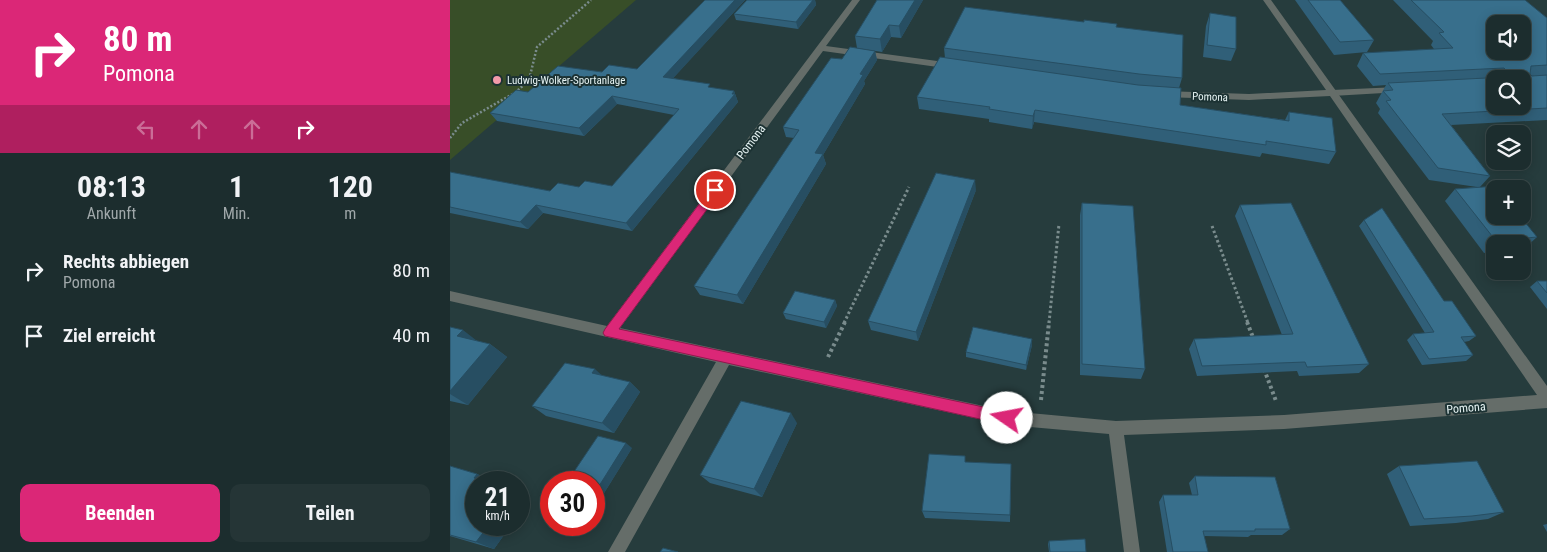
<!DOCTYPE html>
<html lang="de">
<head>
<meta charset="utf-8">
<style>
	body { margin:0; font-family:"Roboto Condensed",sans-serif; background:#253536; color:#f1f3f6; height:100vh; display:flex; flex-direction:column; font-size:19px; white-space:nowrap }
	* { box-sizing:border-box; margin:0 }
	p { font-size:16px; color:#a0a8aa }
	.icon { flex:none; width:28px; height:28px; fill:none; stroke:currentColor; stroke-width:2; stroke-linecap:round; stroke-linejoin:round }
	.map { position:relative; flex:1; overflow:hidden }
	.side { display:flex; flex-direction:column; background:#1c2d2e; width:450px }
	.side>* { flex:none }
	.guide { background:#db2777; color:#fff; overflow:hidden }
	.controls { position:absolute; left:1036px; top:15px; display:grid; gap:10px }
	.controls a { display:grid; place-items:center; width:45px; height:45px; border-radius:10px; background:#1c2d2e; box-shadow:0 2px 12px #0003,0 0 0 1px #3a494a; font-size:25px }
	.speed { position:absolute; left:15px; top:471px; display:flex; gap:10px; font-size:25px; font-weight:700; text-align:center }
	.speed>* { display:grid; place-content:center; width:65px; height:65px; border-radius:50%; background:#1c2d2e; box-shadow:0 2px 12px #0003,0 0 0 1px #3a494a; line-height:1 }
	.speed small { font-size:12px; font-weight:400 }
	.speed .limit { border:8px solid #d22; background:#fff; color:#111 }
	.pin { position:absolute; display:grid; place-items:center; width:42px; height:42px; color:#fff; margin:-21px; border:2px solid #fff; border-radius:50%; box-shadow:0 1px 5px #0007 }
	.me { position:absolute; width:55px; margin:-28px; rotate:282deg; stroke-linejoin:round; filter:drop-shadow(0 0 4px #0008) }
	.turn { display:flex; align-items:center; gap:18px; height:105px; padding:0 20px; font-size:22px }
	.turn .icon { width:65px; height:65px; stroke-width:2.5 }
	.turn b { display:block; font-size:35px; line-height:42px }
	.lanes { display:flex; align-items:center; height:48px; padding:0 20px; background:#0003; justify-content:center; gap:25px; direction:ltr }
	.lanes .off { opacity:.35 }
	.eta { display:flex; justify-content:space-evenly; align-items:center; height:85px; text-align:center }
	.eta b { font-size:30px; font-weight:700; line-height:35px }
	.cta { display:flex; gap:10px; margin-top:auto; padding:10px 20px }
	.cta a { flex:1; height:58px; border-radius:10px; background:#db2777; color:#fff; font-size:20px; font-weight:700; line-height:58px; text-align:center }
	.cta a+a { background:#253536; color:#f1f3f6 }
	ul { padding:0; list-style:none }
	li { display:flex; align-items:center; gap:15px; height:65px; padding:0 20px }
	li div { flex:1 }
	li b { display:block; font-size:19px }
	li em { font-style:normal }
	main { display:flex; flex:1; min-height:0 }
	.map>svg:first-child { display:block }
	.green { fill:#384e28 }
	.lines { fill:none; stroke-linecap:round; stroke-linejoin:round }
	.path-far2 { stroke:#7a8c8d; stroke-width:2.5; stroke-dasharray:2 2; stroke-linecap:butt }
	.path-far1 { stroke:#7a8c8d; stroke-width:3; stroke-dasharray:2.5 2.5; stroke-linecap:butt }
	.path { stroke:#7a8c8d; stroke-width:4; stroke-dasharray:3 3; stroke-linecap:butt }
	.lane { fill:#656d69; fill-rule:evenodd }
	.street { fill:#656d69; fill-rule:evenodd }
	.wall { fill:#305f78 }
	.shaded-wall { fill:#274e62 }
	.building { fill:#386f8c; stroke:#274e62; fill-rule:evenodd }
	.route { fill:#db2777; stroke:#8e194d }
	.poi-dot { fill:#f39aaa; stroke:#1c3233; stroke-width:2 }
	.labels { text-anchor:middle; dominant-baseline:central; stroke-width:4; stroke-linejoin:round; paint-order:stroke }
	.far-poi-label { font-size:11px; fill:#e6f3f3; stroke:#1c3233; text-anchor:start }
	.far-street-label { font-size:11px; fill:#e6f3f3; stroke:#1c3233 }
	.street-label { font-size:12px; fill:#e6f3f3; stroke:#1c3233 }
</style>
</head>
<body>
<main>
<section class="side">
<div class="guide">
<div class="turn"><svg class="icon" aria-label="right" viewBox="0 0 24 24"><path d="M7 20v-9h11M14 6l5 5-5 5"/></svg><div><b>80 m</b>Pomona</div></div>
<div class="lanes"><svg class="icon off" aria-label="left" viewBox="0 0 24 24"><path d="M17 20v-9H6M10 6l-5 5 5 5"/></svg><svg class="icon off" aria-label="ahead" viewBox="0 0 24 24"><path d="M12 20V5M6 11l6-6 6 6"/></svg><svg class="icon off" aria-label="ahead" viewBox="0 0 24 24"><path d="M12 20V5M6 11l6-6 6 6"/></svg><svg class="icon" aria-label="right" viewBox="0 0 24 24"><path d="M7 20v-9h11M14 6l5 5-5 5"/></svg></div>
</div>
<div class="eta">
<div><b>08:13</b><p>Ankunft</p></div>
<div><b>1</b><p>Min.</p></div>
<div><b>120</b><p>m</p></div>
</div>
<ul>
<li><svg class="icon" aria-label="right" viewBox="0 0 24 24"><path d="M7 20v-9h11M14 6l5 5-5 5"/></svg><div><b>Rechts abbiegen</b><p>Pomona</p></div><em>80 m</em></li>
<li><svg class="icon" aria-label="arrive" viewBox="0 0 24 24"><path d="M6 21V4h12l-3 4 3 4H6"/></svg><div><b>Ziel erreicht</b></div><em>40 m</em></li>
</ul>
<div class="cta"><a>Beenden</a><a>Teilen</a></div>
</section>
<div class="map">
<svg width="1097" height="552" viewBox="0 0 1097 552">
	<rect width="100%" height="100%" fill="#263c3d"/>
	<polygon class="green" points="0,0 186,0 0,160"/>
	<g class="lines">
		<polyline class="path-far2" points="0,138 12,123 66,92 79,80 87,47 141,0"/>
		<g class="path-far1">
			<polyline points="762,226 798,323"/>
			<polyline points="394,323 459,187"/>
			<polyline points="599,323 609,224"/>
		</g>
		<g class="path">
			<polyline points="797,322 804,340"/>
			<polyline points="378,357 395,322"/>
			<polyline points="814,369 826,401"/>
			<polyline points="591,400 599,322"/>
		</g>
		<polygon class="lane" points="948,87 952,90 951,92 882,96 878,93 882,90"/>
		<polygon class="street" points="402,0 410,0 376,46 502,63 507,66 502,69 373,51 170,328 557,411 666,421 834,415 1087,395 880,96 799,100 715,97 710,94 715,91 799,94 876,90 813,0 821,0 1097,386 1097,408 834,429 674,435 690,552 674,552 659,434 557,425 279,365 175,552 158,552 266,362 0,301 0,291 157,326"/>
	</g>
	<g class="wall">
		<polygon points="255,0 295,0 223,78 262,88 284,91 288,102 182,231 93,213 78,229 0,213 0,172 100,191 129,187 162,186 224,115 167,104 134,136 47,121 40,113 152,72 187,69"/>
		<polygon points="297,0 365,0 366,5 348,29 286,20 284,14"/>
		<polygon points="427,0 473,0 451,38 441,37 432,52 407,48 405,36"/>
		<polygon points="845,0 890,0 924,40 917,52 884,55"/>
		<polygon points="943,0 1075,0 1097,18 1097,120 1001,125 1040,176 1030,187 1087,237 1074,249 1072,249 1072,244 1045,244 1045,252 1034,253 995,201 1005,189 1027,187 979,180 928,113 930,109 926,103 936,85 923,86 907,66 913,53 984,49 981,45 983,41"/>
		<polygon points="760,13 786,49 781,61 753,57 756,26"/>
		<polygon points="667,27 732,78 729,88 730,105 835,120 839,112 886,152 879,164 812,153 810,157 584,122 582,129 539,122 539,119 469,109 467,97 495,58 494,48"/>
		<polygon points="425,51 427,60 414,81 415,84 373,155 376,164 293,304 250,295 244,286 344,138 336,137 333,127 392,59"/>
		<polygon points="526,190 468,341 421,330 418,321"/>
		<polygon points="632,203 695,369 691,379 630,375 630,215"/>
		<polygon points="790,205 919,364 909,373 849,376 847,371 747,376 739,349 744,339 832,335 785,216"/>
		<polygon points="914,220 994,301 1026,336 1019,341 1014,342 1023,355 1016,361 972,365 957,340 963,334 975,333 909,226"/>
		<polygon points="1087,281 1097,281 1097,309 1080,287"/>
		<polygon points="385,300 387,306 376,328 336,319 333,313"/>
		<polygon points="0,327 27,341 40,344 57,357 18,405 0,401"/>
		<polygon points="582,345 576,370 516,357 516,352"/>
		<polygon points="152,376 180,382 190,392 164,433 96,416 82,406"/>
		<polygon points="347,423 312,497 260,483 250,475"/>
		<polygon points="182,448 151,498 144,496 144,482"/>
		<polygon points="516,462 561,464 560,522 475,518 472,511"/>
		<polygon points="0,466 27,474 44,482 26,482 26,525 61,525 44,549 0,536"/>
		<polygon points="949,466 1054,512 1038,519 1006,523 960,526 937,474"/>
		<polygon points="745,476 840,529 832,535 801,535 798,537 754,536 758,552 717,552 709,502 713,495 742,495 739,483"/>
		<polygon points="1097,524 1097,532 1093,525"/>
		<polygon points="599,541 636,552 599,552 598,544"/>
	</g>
	<g class="shaded-wall">
		<polygon points="285,0 295,0 217,85 213,77"/>
		<polygon points="363,0 365,0 366,5 348,29 346,22"/>
		<polygon points="465,0 473,0 451,38 449,26"/>
		<polygon points="439,25 441,37 432,52 430,39"/>
		<polygon points="425,51 427,60 414,81 415,84 373,155 376,164 293,304 287,295 365,153 410,74"/>
		<polygon points="284,91 288,102 182,231 176,223"/>
		<polygon points="162,96 167,104 134,136 129,128"/>
		<polygon points="585,110 584,122 582,129 583,116"/>
		<polygon points="525,180 526,190 468,341 466,332"/>
		<polygon points="86,205 93,213 78,229 70,222"/>
		<polygon points="385,300 387,306 376,328 374,322"/>
		<polygon points="13,330 31,344 7,336"/>
		<polygon points="582,339 582,345 576,370 576,365"/>
		<polygon points="40,344 57,357 18,405 0,394 0,391"/>
		<polygon points="145,369 157,380 142,373"/>
		<polygon points="180,382 190,392 164,433 152,423"/>
		<polygon points="341,413 347,423 312,497 304,489"/>
		<polygon points="176,443 182,448 151,498 144,494"/>
		<polygon points="27,474 44,482 32,482 24,478"/>
		<polygon points="69,492 80,497 69,513"/>
		<polygon points="39,525 61,525 44,549 26,542"/>
	</g>
	<g class="building">
		<polygon points="255,0 285,0 213,77 260,84 258,87 284,91 282,94 285,94 176,223 86,205 70,222 0,207 0,172 100,191 108,183 129,187 135,181 162,186 229,109 162,96 129,128 40,113 66,90 78,92 108,66 152,72 159,65 187,69"/>
		<polygon points="297,0 363,0 346,22 284,14"/>
		<polygon points="427,0 465,0 449,26 439,25 430,39 405,36"/>
		<polygon points="858,0 890,0 924,40 890,42"/>
		<path d="M961,0H1075L1097,18V65L1081,66L1080,74L1082,76L1097,75V108L992,114L1040,176L988,168L936,101L941,100L933,91L943,90L938,83L1056,77V70L1054,68L930,74L913,53L1003,48L989,33L994,32ZM1045,24H1072V51H1045ZM1045,79H1072V106H1045Z"/>
		<polygon points="515,7 634,22 634,20 667,24 666,27 733,35 732,78 689,74 494,48"/>
		<polygon points="760,13 786,17 786,49 757,45"/>
		<polygon points="400,47 425,51 410,74 413,75 365,153 373,154 287,295 244,286 349,130 333,127 381,58 392,59"/>
		<polygon points="490,57 688,85 731,88 730,105 839,121 839,112 882,118 886,152 816,141 816,145 585,110 583,116 539,109 540,107 467,97"/>
		<polygon points="486,173 525,180 466,332 418,321"/>
		<polygon points="1047,186 1049,189 1045,189 1045,216 1070,216 1087,237 1046,241 1005,189"/>
		<polygon points="632,203 683,206 695,369 632,364"/>
		<polygon points="841,203 919,364 857,367 855,362 752,366 744,339 843,334 790,205"/>
		<polygon points="932,208 994,301 1002,301 1026,336 1011,337 1023,355 979,359 963,334 984,332 914,220"/>
		<polygon points="1087,281 1097,281 1097,293"/>
		<polygon points="345,291 385,300 374,322 333,313"/>
		<polygon points="0,327 13,330 7,336 40,344 0,391"/>
		<polygon points="523,327 582,339 576,365 516,352"/>
		<polygon points="115,363 145,369 142,373 180,382 152,423 82,406"/>
		<polygon points="291,401 341,413 304,489 250,475"/>
		<polygon points="148,436 176,443 144,494 144,482 117,482"/>
		<polygon points="479,454 515,456 515,462 561,464 560,515 472,511"/>
		<polygon points="1027,461 1054,512 1022,516 974,519 949,466"/>
		<polygon points="0,466 27,474 24,478 39,482 26,482 26,525 39,525 26,542 0,535"/>
		<polygon points="745,476 825,477 840,529 805,529 805,531 753,531 758,552 723,552 713,495 748,495"/>
		<polygon points="635,539 636,552 600,552 599,541"/>
		<polygon points="213,548 228,552 210,552"/>
	</g>
	<polygon class="route" points="265,186 269,187 269,193 169,329 557,412 562,414 564,418 562,423 557,425 155,336 153,333 155,329 262,187"/>
	<circle class="poi-dot" cx="47" cy="80" r="5"/>
	<g class="labels">
		<g class="far-poi-label">
			<text x="57" y="80">Ludwig-Wolker-Sportanlage</text>
		</g>
		<g class="far-street-label">
			<text transform="translate(760 97) rotate(2)">Pomona</text>
		</g>
		<g class="street-label">
			<text transform="translate(301 142) rotate(-53)">Pomona</text>
			<text transform="translate(1016 408) rotate(-5)">Pomona</text>
		</g>
	</g>
</svg>
<div class="controls">
<a><svg class="icon" aria-label="sound" viewBox="0 0 24 24"><path d="M4 9h4l5-4v14l-5-4H4zM17 9q2 3 0 6"/></svg></a>
<a><svg class="icon" aria-label="search" viewBox="0 0 24 24"><circle cx="10" cy="10" r="6"/><path d="M15 15l6 6"/></svg></a>
<a><svg class="icon" aria-label="layers" viewBox="0 0 24 24"><path d="M12 4l9 5-9 5-9-5zM3 14l9 5 9-5"/></svg></a>
<a>+</a>
<a>−</a>
</div>
<div class="speed"><div>21<small>km/h</small></div><div class="limit">30</div></div>
<div class="pin" style="left:265px;top:190px;background:#d93025"><svg class="icon" aria-label="arrive" viewBox="0 0 24 24"><path d="M6 21V4h12l-3 4 3 4H6"/></svg></div>
<svg class="me" style="left:557px;top:418px" viewBox="-20 -20 40 40"><circle r="19" fill="#fff"/><path d="M0-13L10 11 0 6-10 11z" fill="#db2777"/></svg>
</div>
</main>
</body>
</html>
